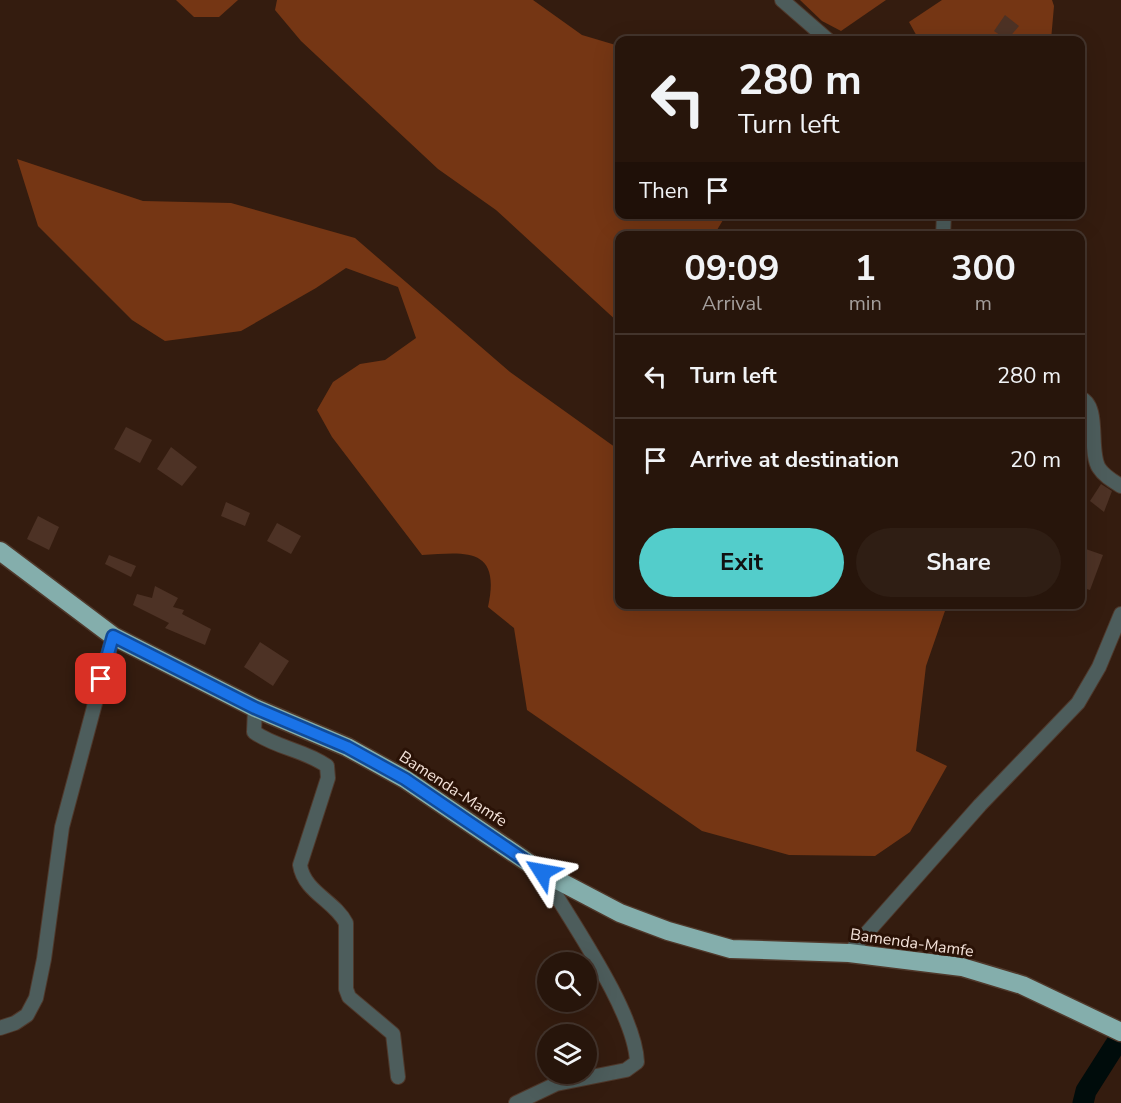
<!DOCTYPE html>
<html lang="en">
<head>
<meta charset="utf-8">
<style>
	body { margin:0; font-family:"Nunito Sans",sans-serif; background:#2f1e14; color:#f1f3f6; height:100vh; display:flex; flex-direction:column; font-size:22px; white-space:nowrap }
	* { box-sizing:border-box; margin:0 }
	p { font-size:20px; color:#a49f9d }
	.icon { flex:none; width:33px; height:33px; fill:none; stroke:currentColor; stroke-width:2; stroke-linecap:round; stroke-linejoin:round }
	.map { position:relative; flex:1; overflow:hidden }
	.panel { position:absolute; left:615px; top:231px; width:470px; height:378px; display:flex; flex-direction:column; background:#27150b; border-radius:12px; box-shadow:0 6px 24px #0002,0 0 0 2px #43342c }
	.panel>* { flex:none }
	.guide { position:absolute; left:615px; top:36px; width:470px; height:183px; border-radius:12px; box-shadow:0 6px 24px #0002,0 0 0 2px #43342c; background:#27150b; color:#f1f3f6; overflow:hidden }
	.tools { position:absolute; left:537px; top:952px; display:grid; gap:12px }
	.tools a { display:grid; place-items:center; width:60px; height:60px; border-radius:50%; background:#27150b; box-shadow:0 6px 24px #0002,0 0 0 2px #43342c; font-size:30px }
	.pin { position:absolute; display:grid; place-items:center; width:51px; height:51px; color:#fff; margin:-26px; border-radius:12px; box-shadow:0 3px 9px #0006 }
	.me { position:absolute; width:66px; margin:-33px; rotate:304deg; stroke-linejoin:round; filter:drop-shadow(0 0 4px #0008) }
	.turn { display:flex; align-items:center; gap:21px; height:126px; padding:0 24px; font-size:27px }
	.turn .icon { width:78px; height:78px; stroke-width:2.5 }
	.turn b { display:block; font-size:42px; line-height:51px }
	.then { display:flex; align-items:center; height:57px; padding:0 24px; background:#0003; gap:12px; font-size:22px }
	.eta { display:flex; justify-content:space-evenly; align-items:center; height:102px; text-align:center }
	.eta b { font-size:36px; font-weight:700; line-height:42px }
	.button { display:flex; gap:12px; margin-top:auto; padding:12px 24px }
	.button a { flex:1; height:69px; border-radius:36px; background:#53cdcb; color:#111; font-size:24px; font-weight:700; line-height:69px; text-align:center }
	.button a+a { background:#2f1e14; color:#f1f3f6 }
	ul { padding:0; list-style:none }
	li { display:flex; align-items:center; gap:18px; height:84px; padding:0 24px; border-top:2px solid #43342c }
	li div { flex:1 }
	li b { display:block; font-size:22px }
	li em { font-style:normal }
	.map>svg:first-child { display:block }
	.forest { fill:#753614 }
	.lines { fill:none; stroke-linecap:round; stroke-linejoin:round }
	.river { stroke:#000c0b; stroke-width:21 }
	.building { fill:#4d3225 }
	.street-casing { stroke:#4f382b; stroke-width:16 }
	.highway-casing { stroke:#4f382b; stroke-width:21 }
	.street { stroke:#4d5d5c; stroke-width:14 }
	.highway { stroke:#84aeac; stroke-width:18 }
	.route-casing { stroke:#114b97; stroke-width:15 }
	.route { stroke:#1a73e8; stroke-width:10 }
	.labels { text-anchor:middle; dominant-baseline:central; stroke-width:6; stroke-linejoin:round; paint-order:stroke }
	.street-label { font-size:16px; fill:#f4e3da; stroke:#2a1206 }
</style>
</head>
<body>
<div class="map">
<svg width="1121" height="1103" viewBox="0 0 1121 1103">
	<rect width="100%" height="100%" fill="#341c0f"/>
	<g class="forest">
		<polygon points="176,0 238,0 219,17 194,17"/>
		<polygon points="277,0 533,0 582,35 619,46 620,214 726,215 714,235 620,236 619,323 496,210 438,169 301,41 275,10"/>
		<polygon points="800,0 886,0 841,31 822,21"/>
		<polygon points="942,0 1052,0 1054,6 1051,40 978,40 966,34 919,40 909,22"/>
		<path d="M17,159L143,201L231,203L355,238L510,372L619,450L620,604L947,605L926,666L916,751L947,766L910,832L875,856L789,855L702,831L527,710L514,628L488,607C501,547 467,552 422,555L332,437L317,410L333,382L360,364L385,360L416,338L398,287L346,268L316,288L241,331L165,341L132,320L38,226Z"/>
	</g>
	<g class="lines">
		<polyline class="river" points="1083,1103 1086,1091 1121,1036"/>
	</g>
	<g class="building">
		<polygon points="1005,15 1019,26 1007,40 994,31"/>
		<polygon points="126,427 152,440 140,463 114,449"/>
		<polygon points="171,447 197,467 182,486 157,469"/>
		<polygon points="1101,484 1112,491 1104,512 1090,501"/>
		<polygon points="226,502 250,513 245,526 221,516"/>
		<polygon points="38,516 59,527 49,550 27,539"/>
		<polygon points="277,523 301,536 291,554 267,541"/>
		<polygon points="1080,547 1103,555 1090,590 1080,587"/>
		<polygon points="109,555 136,566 131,577 105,564"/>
		<polygon points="155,586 178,598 173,607 184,610 182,614 211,629 205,645 165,628 169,623 133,605 137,594 152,598"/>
		<polygon points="260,642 289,661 273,686 244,667"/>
	</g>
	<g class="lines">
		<g class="street-casing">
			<g id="street">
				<polyline points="782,0 828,40"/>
				<polyline points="943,236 944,214"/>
				<path d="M1080,398C1101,405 1088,451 1099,468C1104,476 1113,481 1121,486"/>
				<path d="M255,708L254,732C276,748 305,750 327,766L328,778L300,865C304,892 335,901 346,923V989L349,997L393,1034L398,1077"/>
				<polyline points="849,953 980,805 1078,703 1099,667 1121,614"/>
				<polyline points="0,1028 15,1023 27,1015 36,998 44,959 62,827 113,636"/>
				<path d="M516,1103L556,1084L626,1070L637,1062C635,1011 569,919 542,872"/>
			</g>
		</g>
		<g class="highway-casing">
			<polyline id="highway" points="0,551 113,636 255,708 347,747 405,779 542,872 620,913 668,931 731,949 849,953 962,967 1022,985 1121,1032"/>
		</g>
		<use href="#street" class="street"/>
		<use href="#highway" class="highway"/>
	</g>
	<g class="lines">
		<g class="route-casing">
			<polyline id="route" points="101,679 113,636 255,708 347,747 405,779 542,872"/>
		</g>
		<use href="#route" class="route"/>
	</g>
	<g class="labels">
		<g class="street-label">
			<text transform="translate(453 789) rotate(33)">Bamenda-Mamfe</text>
			<text transform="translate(912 943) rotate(8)">Bamenda-Mamfe</text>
		</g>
	</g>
</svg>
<div class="tools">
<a><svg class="icon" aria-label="search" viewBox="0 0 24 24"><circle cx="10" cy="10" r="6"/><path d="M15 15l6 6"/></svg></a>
<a><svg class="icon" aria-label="layers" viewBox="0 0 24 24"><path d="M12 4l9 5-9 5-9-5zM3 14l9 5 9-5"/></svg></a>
</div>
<div class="pin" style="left:101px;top:679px;background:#d93025"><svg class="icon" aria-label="arrive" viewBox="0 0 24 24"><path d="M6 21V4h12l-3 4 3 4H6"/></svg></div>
<svg class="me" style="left:542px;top:872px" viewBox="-20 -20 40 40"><path d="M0-17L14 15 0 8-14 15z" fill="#1a73e8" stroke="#fff" stroke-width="4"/></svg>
<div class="guide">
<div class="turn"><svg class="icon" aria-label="left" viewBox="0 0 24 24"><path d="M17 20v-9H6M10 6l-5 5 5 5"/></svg><div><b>280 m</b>Turn left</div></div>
<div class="then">Then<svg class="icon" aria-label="arrive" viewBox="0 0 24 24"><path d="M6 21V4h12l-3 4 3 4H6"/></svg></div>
</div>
<section class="panel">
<div class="eta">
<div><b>09:09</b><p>Arrival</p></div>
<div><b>1</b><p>min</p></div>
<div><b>300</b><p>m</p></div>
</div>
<ul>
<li><svg class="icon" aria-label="left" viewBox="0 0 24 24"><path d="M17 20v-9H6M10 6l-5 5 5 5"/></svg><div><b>Turn left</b></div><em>280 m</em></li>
<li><svg class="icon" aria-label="arrive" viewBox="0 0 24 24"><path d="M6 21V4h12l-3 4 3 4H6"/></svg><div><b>Arrive at destination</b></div><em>20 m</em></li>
</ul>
<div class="button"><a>Exit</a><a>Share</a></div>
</section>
</div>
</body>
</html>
